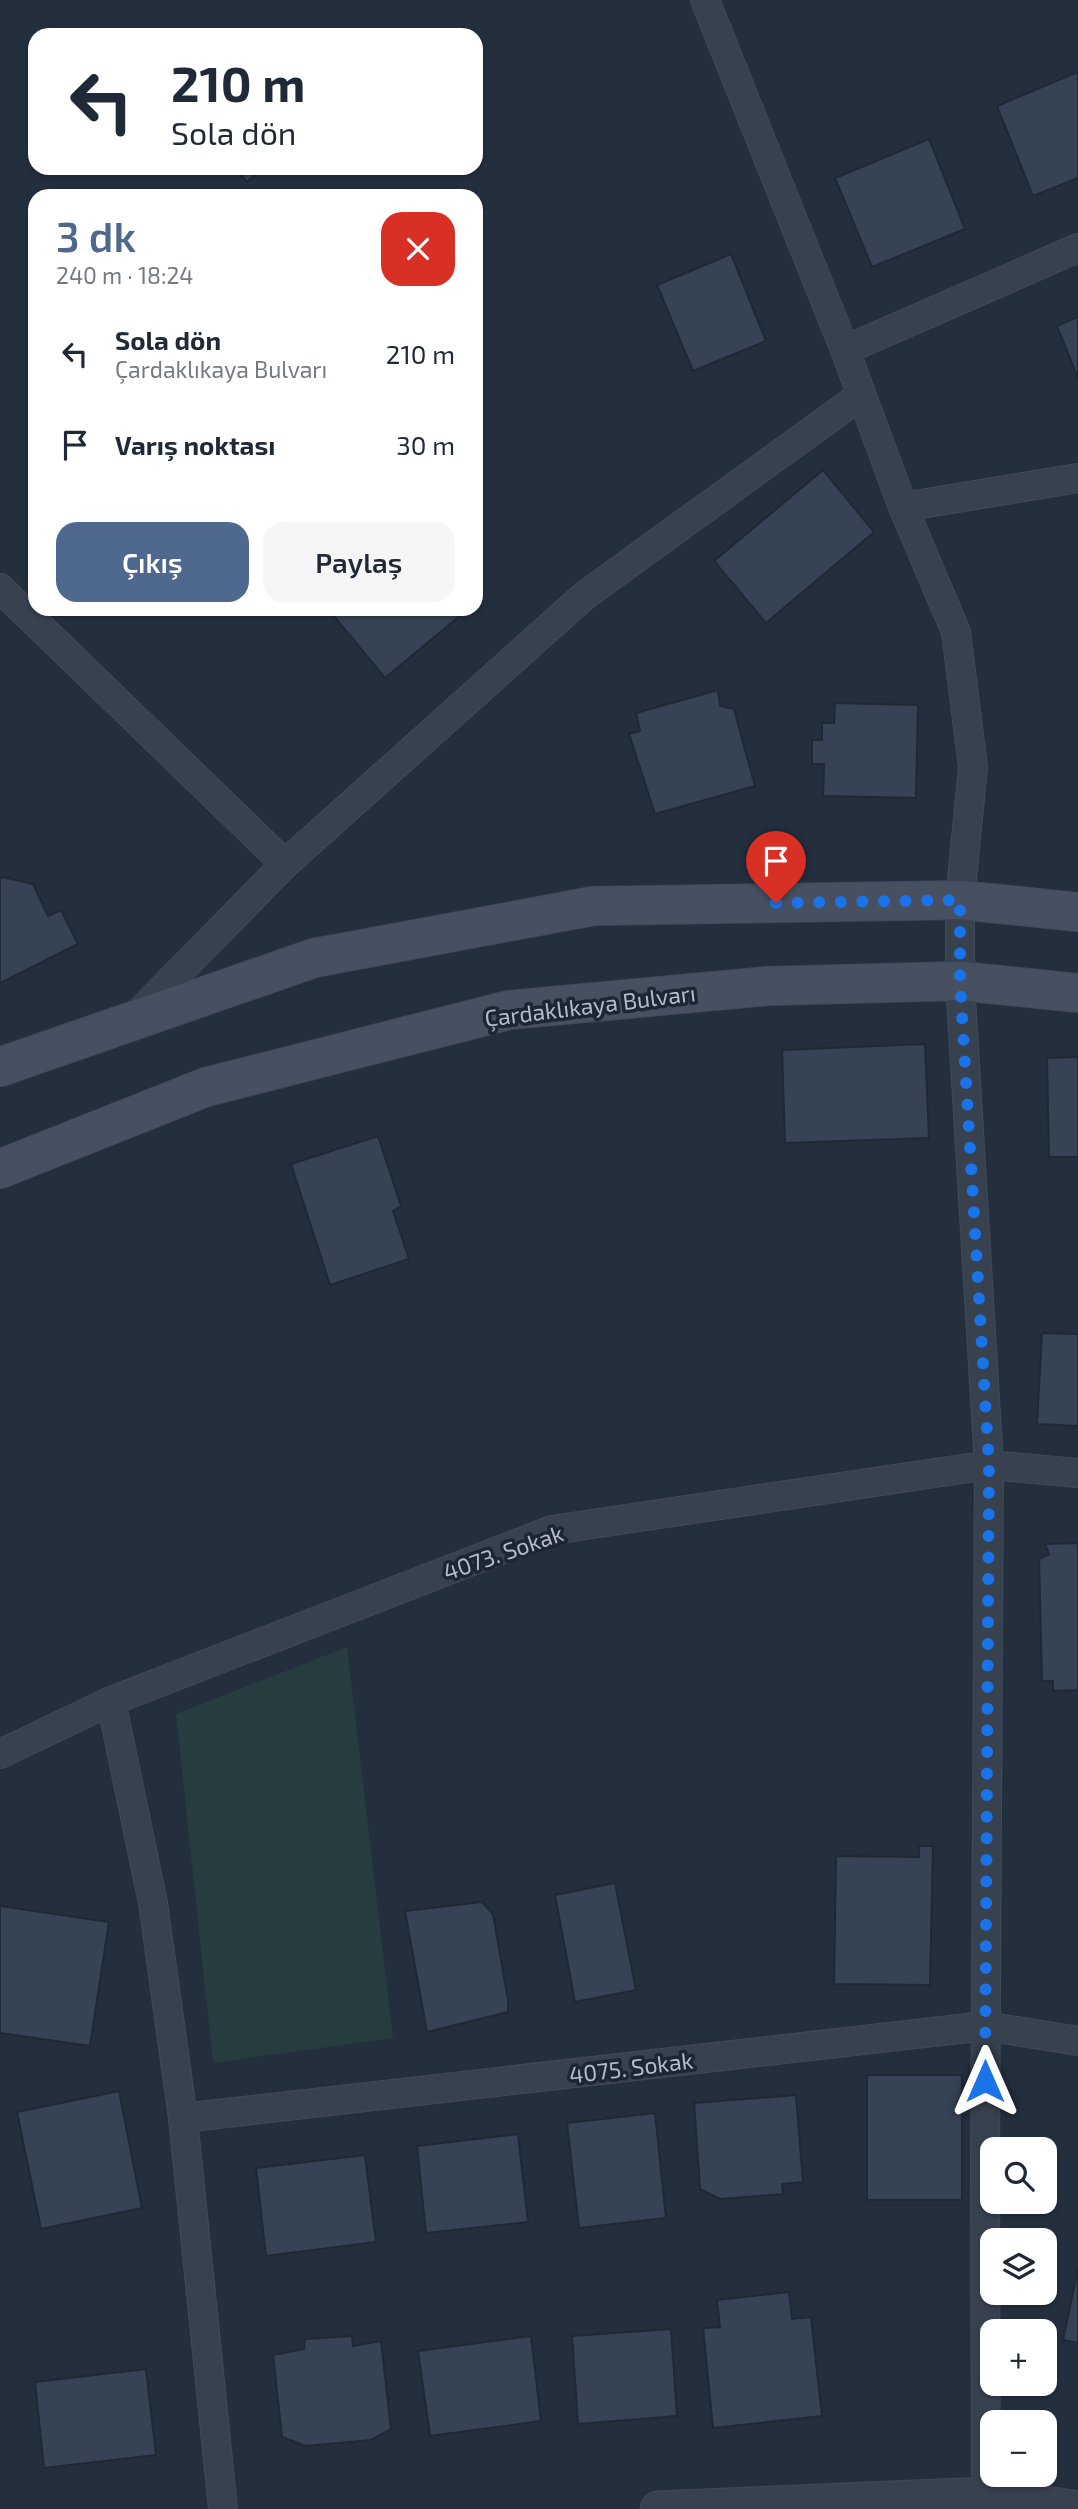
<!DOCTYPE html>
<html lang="tr">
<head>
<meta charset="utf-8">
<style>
	body { margin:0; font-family:"Exo 2",sans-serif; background:#f6f6f7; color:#1f2937; height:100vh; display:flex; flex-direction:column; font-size:26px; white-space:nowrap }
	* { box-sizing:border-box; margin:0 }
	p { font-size:23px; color:#747a83 }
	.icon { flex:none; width:38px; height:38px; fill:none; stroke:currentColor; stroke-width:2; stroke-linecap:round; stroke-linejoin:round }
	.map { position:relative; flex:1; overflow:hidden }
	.panel { position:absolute; left:28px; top:189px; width:455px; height:427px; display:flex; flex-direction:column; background:#fff; border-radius:21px; box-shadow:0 2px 5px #0004 }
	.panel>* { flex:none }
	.guide { position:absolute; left:28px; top:28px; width:455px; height:147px; border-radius:21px; box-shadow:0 2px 5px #0004; background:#fff; color:#1f2937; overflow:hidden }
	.tools { position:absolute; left:980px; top:2137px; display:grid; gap:14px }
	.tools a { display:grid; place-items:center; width:77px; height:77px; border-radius:14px; background:#fff; box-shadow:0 2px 5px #0004; font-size:35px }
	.pin { position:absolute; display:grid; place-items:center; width:60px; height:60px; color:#fff; margin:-72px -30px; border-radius:50% 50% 50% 0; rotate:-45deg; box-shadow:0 0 7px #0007 }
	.pin .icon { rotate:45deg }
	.me { position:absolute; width:77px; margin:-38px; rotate:0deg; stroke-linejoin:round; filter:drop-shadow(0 0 5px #0008) }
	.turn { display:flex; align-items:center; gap:24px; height:147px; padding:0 28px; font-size:32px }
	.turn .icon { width:91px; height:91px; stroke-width:2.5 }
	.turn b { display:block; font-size:49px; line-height:60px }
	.round { display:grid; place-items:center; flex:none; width:74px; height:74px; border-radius:21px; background:#f6f6f7 }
	.head { display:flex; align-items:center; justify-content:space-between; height:119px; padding:0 28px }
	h1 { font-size:42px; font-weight:600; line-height:52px; color:#4f688e }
	.action { display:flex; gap:14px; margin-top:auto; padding:14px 28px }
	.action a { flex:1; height:80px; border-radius:21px; background:#4f688e; color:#fff; font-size:28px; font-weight:600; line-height:80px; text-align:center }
	.action a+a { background:#f6f6f7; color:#1f2937 }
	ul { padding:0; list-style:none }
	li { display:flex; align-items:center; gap:21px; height:91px; padding:0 28px }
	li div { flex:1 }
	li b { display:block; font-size:26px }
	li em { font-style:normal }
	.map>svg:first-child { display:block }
	.green { fill:#263c3f }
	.building { fill:#364354; stroke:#1f2835; stroke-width:2 }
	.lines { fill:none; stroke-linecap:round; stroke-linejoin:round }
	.minor-casing { stroke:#414a57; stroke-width:30 }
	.tertiary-casing { stroke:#414a57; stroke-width:37 }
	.secondary-casing { stroke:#414a57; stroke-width:40 }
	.minor { stroke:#38414e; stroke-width:28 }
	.tertiary { stroke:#38414e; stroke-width:35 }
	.secondary { stroke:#465061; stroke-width:38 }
	.route { stroke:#1a73e8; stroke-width:12; stroke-dasharray:0 21.6 }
	.labels { text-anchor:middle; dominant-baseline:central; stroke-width:7; stroke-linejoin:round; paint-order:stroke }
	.street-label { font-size:23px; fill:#b4bcc9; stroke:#1d2633 }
</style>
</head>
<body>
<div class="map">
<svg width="1078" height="2509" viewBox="0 0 1078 2509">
	<rect width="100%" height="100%" fill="#242f3e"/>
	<polygon class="green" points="347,1647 393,2038 213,2063 176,1714"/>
	<g class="building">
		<polygon points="1078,72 1078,178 1033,196 997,106"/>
		<polygon points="929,139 965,229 872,267 835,178"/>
		<polygon points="235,168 262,168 247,182"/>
		<polygon points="731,254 766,341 693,371 657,285"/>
		<polygon points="1078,317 1078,378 1057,326"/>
		<polygon points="823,470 874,532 766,623 714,561"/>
		<polygon points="328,609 468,609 385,678"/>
		<polygon points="718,690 720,706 734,709 755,786 655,814 629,734 640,731 636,713"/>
		<polygon points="835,703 918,705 916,798 823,796 824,764 812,764 812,740 822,740 822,723 834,723"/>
		<polygon points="3,877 33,884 48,916 61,910 78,944 0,983 0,879"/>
		<polygon points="925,1044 929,1138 785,1143 782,1050"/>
		<polygon points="1078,1057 1078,1157 1049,1157 1047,1058"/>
		<polygon points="378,1136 401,1206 393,1211 409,1259 330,1285 291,1164"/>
		<polygon points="1042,1333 1078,1334 1078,1426 1037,1424"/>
		<polygon points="1078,1543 1078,1690 1053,1691 1053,1681 1042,1681 1039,1559 1049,1554 1045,1544"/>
		<polygon points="919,1846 933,1846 930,1985 834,1984 836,1856 919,1857"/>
		<polygon points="615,1883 636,1990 575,2002 555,1895"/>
		<polygon points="482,1902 493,1914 508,2000 508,2012 427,2032 405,1911"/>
		<polygon points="0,1906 109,1922 90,2046 0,2033"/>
		<rect x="867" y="2075" width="95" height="125"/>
		<polygon points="119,2091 142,2208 41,2229 17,2112"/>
		<polygon points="796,2095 803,2182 782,2184 783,2194 720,2199 700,2189 694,2103"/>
		<polygon points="655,2113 666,2218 579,2228 567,2123"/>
		<polygon points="518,2134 528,2222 426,2233 417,2146"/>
		<polygon points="365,2155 376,2242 266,2256 256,2168"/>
		<polygon points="1078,2268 1078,2343 1063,2340"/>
		<polygon points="789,2292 792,2319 811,2317 822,2416 713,2428 703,2328 720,2327 717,2300"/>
		<polygon points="671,2329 677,2416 578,2424 572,2336"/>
		<polygon points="352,2336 353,2346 381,2341 391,2429 371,2440 306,2446 282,2437 273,2355 304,2349 305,2339"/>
		<polygon points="531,2336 541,2421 430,2436 418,2351"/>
		<polygon points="146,2369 156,2455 44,2468 35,2382"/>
	</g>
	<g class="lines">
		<g class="minor-casing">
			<g id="minor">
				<polyline points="705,0 845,350 903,507 956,632 973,767 960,900 960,981 989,1465 985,2164 986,2509"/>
				<polyline points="845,350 1078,248"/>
				<polyline points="903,507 1078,478"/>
				<polyline points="0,588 285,864"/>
				<polyline points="135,1017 285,864 584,596 860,396"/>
				<polyline points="111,1701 153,1903 183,2118 223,2509"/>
				<polyline points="0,1754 111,1701 552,1530 989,1465 1078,1473"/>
				<polyline points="183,2118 985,2026 1078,2041"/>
			</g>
		</g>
		<g class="tertiary-casing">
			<polyline id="tertiary" points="658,2509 986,2495 1078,2509"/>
		</g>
		<g class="secondary-casing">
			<g id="secondary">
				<polyline points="0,1067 314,958 593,906 960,900 1078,912"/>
				<polyline points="0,1169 206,1087 509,1010 768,986 960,981 1078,993"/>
			</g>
		</g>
		<use href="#minor" class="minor"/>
		<use href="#tertiary" class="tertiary"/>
		<use href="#secondary" class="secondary"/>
	</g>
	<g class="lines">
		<polyline class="route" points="776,903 960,900 960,981 989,1465 985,2081"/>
	</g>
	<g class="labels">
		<g class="street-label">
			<text transform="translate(590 1005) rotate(-7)">Çardaklıkaya Bulvarı</text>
			<text transform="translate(503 1552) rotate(-19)">4073. Sokak</text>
			<text transform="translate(631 2067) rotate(-7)">4075. Sokak</text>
		</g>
	</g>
</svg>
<div class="tools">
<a><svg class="icon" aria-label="search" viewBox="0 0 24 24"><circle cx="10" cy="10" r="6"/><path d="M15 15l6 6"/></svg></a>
<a><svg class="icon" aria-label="layers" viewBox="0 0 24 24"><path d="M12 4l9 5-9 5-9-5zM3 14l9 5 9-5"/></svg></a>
<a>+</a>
<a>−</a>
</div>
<div class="pin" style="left:776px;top:903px;background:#d93025"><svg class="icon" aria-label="arrive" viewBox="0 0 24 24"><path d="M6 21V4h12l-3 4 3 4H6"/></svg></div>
<svg class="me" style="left:985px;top:2081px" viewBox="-20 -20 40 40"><path d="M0-17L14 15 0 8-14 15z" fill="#1a73e8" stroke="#fff" stroke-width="4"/></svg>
<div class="guide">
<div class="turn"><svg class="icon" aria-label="left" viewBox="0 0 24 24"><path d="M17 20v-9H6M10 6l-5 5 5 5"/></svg><div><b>210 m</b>Sola dön</div></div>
</div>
<section class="panel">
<div class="head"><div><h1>3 dk</h1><p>240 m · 18:24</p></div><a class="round" style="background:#d93025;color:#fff"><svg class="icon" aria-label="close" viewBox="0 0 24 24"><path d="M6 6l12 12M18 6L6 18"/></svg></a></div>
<ul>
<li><svg class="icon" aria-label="left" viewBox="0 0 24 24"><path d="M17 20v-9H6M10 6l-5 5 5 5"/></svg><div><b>Sola dön</b><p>Çardaklıkaya Bulvarı</p></div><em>210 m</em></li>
<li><svg class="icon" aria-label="arrive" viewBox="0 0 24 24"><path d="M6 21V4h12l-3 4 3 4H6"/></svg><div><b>Varış noktası</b></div><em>30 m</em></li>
</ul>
<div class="action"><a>Çıkış</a><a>Paylaş</a></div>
</section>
</div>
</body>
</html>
